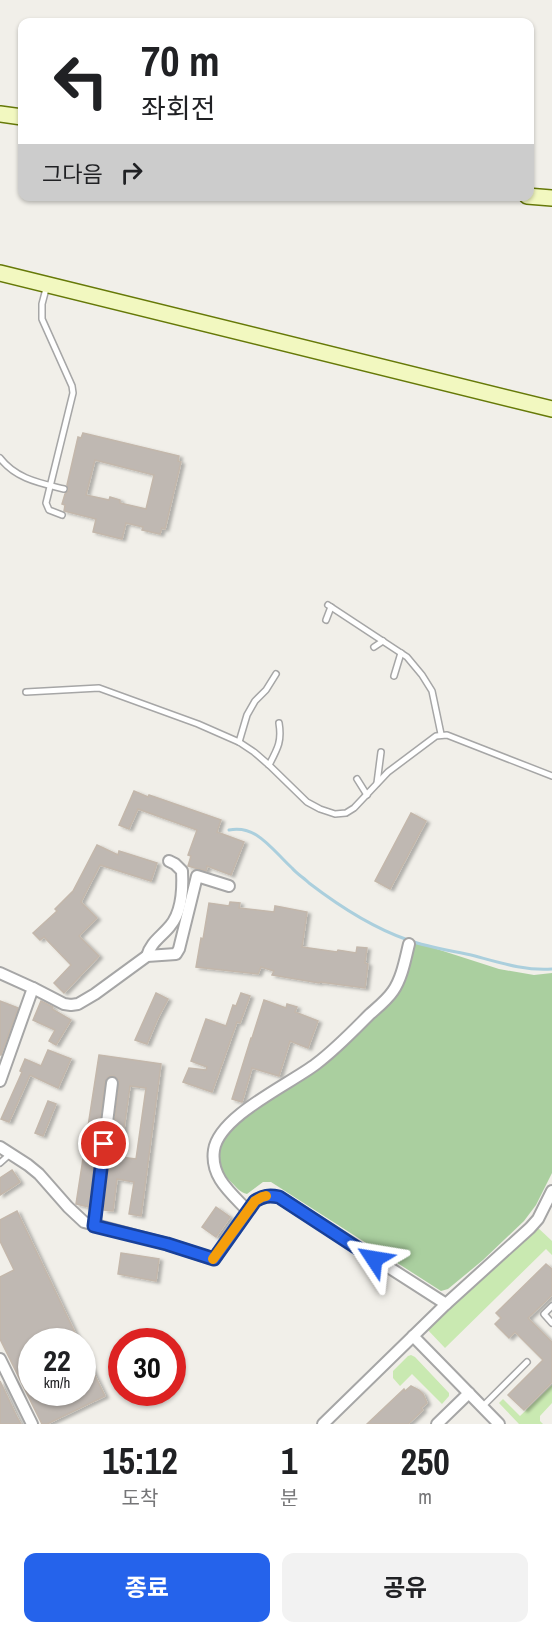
<!DOCTYPE html>
<html lang="ko">
<head>
<meta charset="utf-8">
<style>
	body { margin:0; font-family:"Archivo Narrow","Noto Sans KR",sans-serif; background:#f2f2f2; color:#202124; height:100vh; display:flex; flex-direction:column; font-size:22px; white-space:nowrap }
	* { box-sizing:border-box; margin:0 }
	p { font-size:20px; color:#757577 }
	.icon { flex:none; width:33px; height:33px; fill:none; stroke:currentColor; stroke-width:2; stroke-linecap:round; stroke-linejoin:round }
	.map { position:relative; height:1424px; overflow:hidden }
	.details { display:flex; flex-direction:column; background:#fff; flex:1 }
	.details>* { flex:none }
	.guide { position:absolute; left:18px; top:18px; width:516px; height:183px; border-radius:12px; box-shadow:0 2px 4px #0004; background:#fff; color:#202124; overflow:hidden }
	.speed { position:absolute; left:18px; top:1328px; display:flex; gap:12px; font-size:30px; font-weight:700; text-align:center }
	.speed>* { display:grid; place-content:center; width:78px; height:78px; border-radius:50%; background:#fff; box-shadow:0 2px 4px #0004; line-height:1 }
	.speed small { font-size:15px; font-weight:400 }
	.speed .limit { border:9px solid #d22; background:#fff; color:#111 }
	.pin { position:absolute; display:grid; place-items:center; width:51px; height:51px; color:#fff; margin:-26px; border:3px solid #fff; border-radius:50%; box-shadow:0 2px 6px #0007 }
	.me { position:absolute; width:66px; margin:-33px; rotate:303deg; stroke-linejoin:round; filter:drop-shadow(0 0 4px #0008) }
	.turn { display:flex; align-items:center; gap:21px; height:126px; padding:0 24px; font-size:27px }
	.turn .icon { width:78px; height:78px; stroke-width:2.5 }
	.turn b { display:block; font-size:42px; line-height:51px }
	.then { display:flex; align-items:center; height:57px; padding:0 24px; background:#0003; gap:12px; font-size:22px }
	.eta { display:flex; justify-content:space-evenly; align-items:center; height:102px; text-align:center }
	.eta b { font-size:36px; font-weight:700; line-height:42px }
	.button { display:flex; gap:12px; margin-top:auto; padding:12px 24px }
	.button a { flex:1; height:69px; border-radius:12px; background:#2563eb; color:#fff; font-size:24px; font-weight:700; line-height:69px; text-align:center }
	.button a+a { background:#f2f2f2; color:#202124 }
	.map>svg:first-child { display:block }
	.grass { fill:#c9e9b1 }
	.forest { fill:#aacf9f }
	.lines { fill:none; stroke-linecap:round; stroke-linejoin:round }
	.stream { stroke:#abcfdd; stroke-width:3 }
	.building { fill:#bfb8b2; stroke:#c3b7ab; stroke-width:1.5; fill-rule:evenodd; filter:url(#shadow) }
	.lane-casing { stroke:#a6a6a6; stroke-width:8 }
	.street-casing { stroke:#a6a6a6; stroke-width:14 }
	.secondary-casing { stroke:#667908; stroke-width:18 }
	.lane { stroke:#fff; stroke-width:5 }
	.street { stroke:#fff; stroke-width:10 }
	.secondary { stroke:#f2f8c0; stroke-width:15 }
	.route-casing { stroke:#184099; stroke-width:15 }
	.route { stroke:#2563eb; stroke-width:10 }
	.slow { stroke:#f59e0b; stroke-width:10 }
</style>
</head>
<body>
<div class="map">
<svg width="552" height="1424" viewBox="0 0 552 1424">
	<defs>
		<filter id="shadow"><feDropShadow dx="3.5" dy="2" stdDeviation="1.5" flood-color="#0004"/></filter>
	</defs>
	<rect width="100%" height="100%" fill="#f1efe9"/>
	<g class="grass">
		<polygon points="536,1226 552,1241 552,1255 546,1249 445,1348 426,1328"/>
		<polygon points="411,1355 415,1357 449,1393 449,1396 442,1404 412,1374 400,1386 393,1378 393,1371 408,1356"/>
		<polygon points="552,1385 552,1403 540,1416 540,1421 543,1424 519,1424 499,1403 503,1399 520,1416"/>
	</g>
	<path class="forest" d="M415,942L499,969L534,975L552,973V1173L536,1205L524,1221L483,1260L448,1289L441,1291L271,1182H263L247,1194C240,1192 237,1188 232,1183C212,1164 215,1150 230,1128L274,1094L319,1066L403,981Z"/>
	<g class="lines">
		<path class="stream" d="M229,830C257,824 273,851 292,868C297,874 304,878 309,883C339,906 373,928 408,940C430,948 454,951 475,956C501,963 526,971 552,969"/>
	</g>
	<g class="building">
		<path d="M83,433L179,456L178,461L181,462L165,529L162,528L160,534L142,530L143,527L126,523L122,539L93,532L96,519L64,511L65,505L62,504L65,494L69,490L67,485L78,437L81,438ZM95,460L154,475L146,509L120,503V500L110,497L109,500L86,495Z"/>
		<polygon points="134,791 148,797 149,795 221,820 217,832 244,842 231,875 207,866 206,871 188,866 191,856 188,855 197,830 138,809 129,829 119,825"/>
		<polygon points="411,813 426,821 390,889 375,881"/>
		<polygon points="97,845 118,855 119,851 157,863 151,881 100,865 81,902 97,918 79,936 99,956 64,993 54,983 71,965 44,937 40,940 33,933 57,911 55,909 73,891"/>
		<polygon points="230,902 240,903 239,908 274,912 275,906 307,912 302,947 337,952 338,950 356,953 357,947 367,948 365,963 368,964 365,988 320,982 319,983 272,975 274,971 261,967 258,974 196,967 201,938 203,939 209,903 229,906"/>
		<polygon points="156,993 168,999 158,1018 147,1044 135,1040"/>
		<polygon points="241,993 250,996 240,1023 237,1022 212,1092 183,1082 189,1068 206,1070 207,1067 191,1061 206,1019 226,1026 233,1005 236,1006"/>
		<polygon points="264,1000 286,1008 287,1004 297,1007 295,1012 318,1021 308,1048 290,1041 279,1076 252,1068 242,1102 232,1099 251,1038 252,1038"/>
		<polygon points="0,1001 18,1008 1,1055 0,1055"/>
		<polygon points="41,1001 53,1007 52,1009 71,1020 56,1045 49,1041 55,1030 33,1020"/>
		<polygon points="48,1050 71,1059 58,1088 30,1075 9,1122 1,1119 22,1072 20,1071 25,1059 41,1066"/>
		<path d="M99,1055L161,1064L141,1216L129,1214L134,1182L117,1179L113,1211L104,1210L119,1084V1080L114,1076H109L105,1082L89,1207L76,1204ZM130,1086L146,1088L136,1159L120,1157Z"/>
		<polygon points="48,1101 56,1104 43,1136 35,1133"/>
		<polygon points="12,1170 20,1182 0,1195 0,1178"/>
		<polygon points="216,1207 230,1217 216,1237 202,1227"/>
		<polygon points="17,1211 79,1341 32,1341 32,1392 82,1392 82,1349 105,1396 47,1424 42,1424 0,1339 0,1277 14,1270 0,1241 0,1220"/>
		<polygon points="121,1253 159,1259 156,1281 118,1274"/>
		<polygon points="546,1264 552,1269 552,1295 528,1318 552,1342 552,1382 524,1410 508,1395 543,1360 515,1332 509,1338 495,1324 501,1318 496,1313"/>
		<polygon points="0,1381 17,1417 21,1424 0,1424"/>
		<polygon points="411,1386 419,1390 423,1394 427,1403 421,1408 423,1410 408,1424 367,1424 404,1389 405,1391"/>
	</g>
	<g class="lines">
		<g class="lane-casing">
			<g id="lane">
				<polyline points="47,285 42,304 42,319 72,386 73,393 46,503 49,510 62,515"/>
				<path d="M0,458C16,479 40,483 64,489"/>
				<polyline points="328,605 407,657 422,675 432,691 441,734"/>
				<polyline points="326,620 331,607"/>
				<polyline points="374,647 383,641"/>
				<polyline points="394,676 401,653"/>
				<polyline points="26,692 99,688 198,724 239,742 254,752 269,765 307,802 320,809 335,814 346,813 354,808 388,772 436,736 447,735 552,776"/>
				<polyline points="239,742 247,715 255,701 266,690 276,674"/>
				<path d="M269,765C278,748 282,741 279,723"/>
				<polyline points="357,779 367,795"/>
				<polyline points="377,783 381,752"/>
				<polyline points="0,1163 10,1154"/>
				<polyline points="552,1306 544,1314 552,1323"/>
				<polyline points="482,1407 527,1362"/>
			</g>
		</g>
		<g class="street-casing">
			<g id="street">
				<path d="M147,956C151,942 161,937 170,926C182,912 183,889 182,871L175,864L169,861"/>
				<polyline points="0,973 33,988 0,1081"/>
				<polyline points="33,988 64,1004 71,1005 78,1004 95,994 147,956 176,954 179,949 197,876 229,886"/>
				<path d="M0,1147L28,1165L39,1174L68,1207L84,1222L167,1244L214,1259L255,1201C263,1196 269,1195 279,1197L446,1304"/>
				<path d="M248,1211C231,1193 210,1177 214,1150C219,1116 290,1084 316,1064C336,1049 353,1031 370,1014C378,1007 387,1000 393,991C402,978 405,960 409,944"/>
				<polyline points="94,1226 112,1083"/>
				<polyline points="413,1336 499,1424"/>
				<polyline points="0,1359 32,1424"/>
				<polyline points="323,1424 446,1304 530,1228 538,1219 552,1191"/>
				<polyline points="437,1424 469,1393"/>
			</g>
		</g>
		<g class="secondary-casing">
			<g id="secondary">
				<polyline points="0,114 22,117"/>
				<polyline points="527,196 552,198"/>
				<polyline points="0,273 552,409"/>
			</g>
		</g>
		<use href="#lane" class="lane"/>
		<use href="#street" class="street"/>
		<use href="#secondary" class="secondary"/>
	</g>
	<g class="lines">
		<g class="route-casing">
			<path id="route" d="M104,1144L94,1226L167,1244L214,1259L255,1201C263,1196 269,1195 279,1197L374,1259"/>
		</g>
		<use href="#route" class="route"/>
		<polyline class="slow" points="213,1259 255,1201 262,1197 266,1196"/>
	</g>
</svg>
<div class="speed"><div>22<small>km/h</small></div><div class="limit">30</div></div>
<div class="pin" style="left:104px;top:1144px;background:#d93025"><svg class="icon" aria-label="arrive" viewBox="0 0 24 24"><path d="M6 21V4h12l-3 4 3 4H6"/></svg></div>
<svg class="me" style="left:374px;top:1259px" viewBox="-20 -20 40 40"><path d="M0-17L14 15 0 8-14 15z" fill="#2563eb" stroke="#fff" stroke-width="4"/></svg>
<div class="guide">
<div class="turn"><svg class="icon" aria-label="left" viewBox="0 0 24 24"><path d="M17 20v-9H6M10 6l-5 5 5 5"/></svg><div><b>70 m</b>좌회전</div></div>
<div class="then">그다음<svg class="icon" aria-label="right" viewBox="0 0 24 24"><path d="M7 20v-9h11M14 6l5 5-5 5"/></svg></div>
</div>
</div>
<section class="details">
<div class="eta">
<div><b>15:12</b><p>도착</p></div>
<div><b>1</b><p>분</p></div>
<div><b>250</b><p>m</p></div>
</div>
<div class="button"><a>종료</a><a>공유</a></div>
</section>
</body>
</html>
